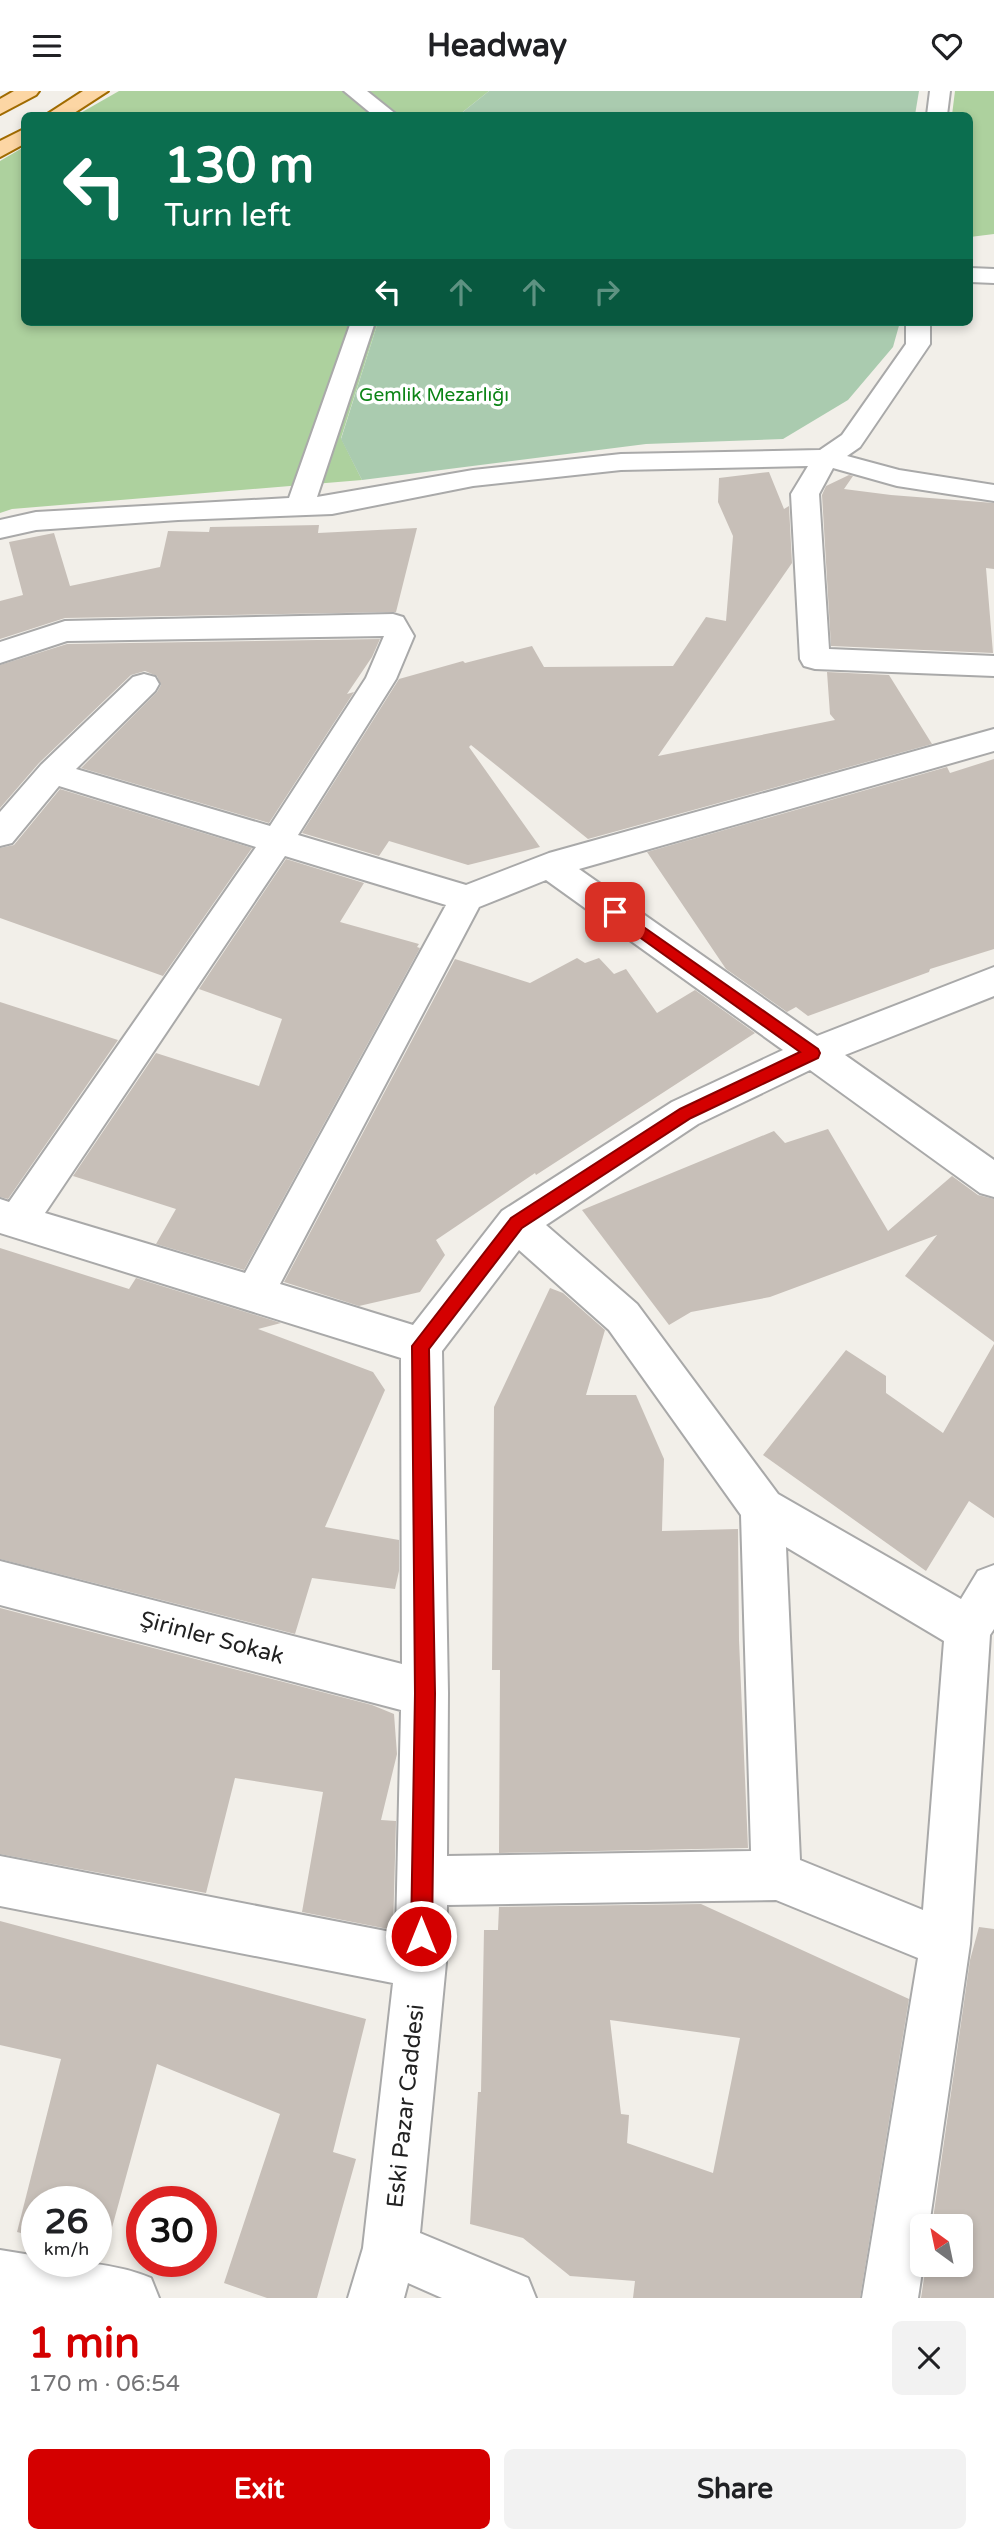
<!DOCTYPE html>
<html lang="en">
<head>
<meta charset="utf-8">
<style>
	body { margin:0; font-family:"Varela Round",sans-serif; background:#f2f2f2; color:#202124; height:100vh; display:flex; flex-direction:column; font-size:26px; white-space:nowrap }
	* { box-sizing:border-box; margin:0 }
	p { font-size:23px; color:#757577 }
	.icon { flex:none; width:38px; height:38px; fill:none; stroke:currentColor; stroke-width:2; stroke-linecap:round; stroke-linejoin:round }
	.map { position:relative; height:2207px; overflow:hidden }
	.panel { display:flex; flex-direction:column; background:#fff; flex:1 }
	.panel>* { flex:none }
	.banner { position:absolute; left:21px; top:21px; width:952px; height:214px; border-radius:10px; box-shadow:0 4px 10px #0003; background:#0b6e4f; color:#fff; overflow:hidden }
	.needle { width:46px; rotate:327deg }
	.fabs { position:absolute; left:910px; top:2123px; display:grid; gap:14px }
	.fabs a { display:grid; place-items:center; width:63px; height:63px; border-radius:10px; background:#fff; box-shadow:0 4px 10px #0003; font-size:35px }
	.speed { position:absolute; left:21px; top:2095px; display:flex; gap:14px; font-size:35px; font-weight:700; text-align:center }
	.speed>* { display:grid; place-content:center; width:91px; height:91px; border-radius:50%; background:#fff; box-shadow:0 4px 10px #0003; line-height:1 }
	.speed small { font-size:18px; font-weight:400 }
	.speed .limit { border:10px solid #d22; background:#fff; color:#111 }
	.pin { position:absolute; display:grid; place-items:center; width:60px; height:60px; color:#fff; margin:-30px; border-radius:14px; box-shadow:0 4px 10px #0006 }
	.me { position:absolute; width:77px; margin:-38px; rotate:0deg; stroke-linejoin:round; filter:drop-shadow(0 0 5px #0008) }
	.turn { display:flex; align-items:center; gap:24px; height:147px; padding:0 28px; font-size:32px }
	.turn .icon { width:91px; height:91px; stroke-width:2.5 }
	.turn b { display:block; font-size:49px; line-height:60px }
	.lanes { display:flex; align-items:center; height:66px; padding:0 28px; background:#0003; justify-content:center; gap:35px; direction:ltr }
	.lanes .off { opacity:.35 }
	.round { display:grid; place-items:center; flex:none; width:74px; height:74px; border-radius:10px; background:#f2f2f2 }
	.summary { display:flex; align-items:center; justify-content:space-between; height:119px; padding:0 28px }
	h1 { font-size:42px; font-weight:700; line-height:52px; color:#d40000 }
	.cta { display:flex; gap:14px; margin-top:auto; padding:14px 28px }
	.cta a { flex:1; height:80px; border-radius:10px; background:#d40000; color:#fff; font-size:28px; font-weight:700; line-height:80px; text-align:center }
	.cta a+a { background:#f2f2f2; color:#202124 }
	header { display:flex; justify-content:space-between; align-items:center; height:91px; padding:0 28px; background:#fff; font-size:32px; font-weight:700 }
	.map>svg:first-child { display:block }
	.forest { fill:#add19e }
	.cemetery { fill:#aacbaf }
	.building { fill:#c7bfb8; fill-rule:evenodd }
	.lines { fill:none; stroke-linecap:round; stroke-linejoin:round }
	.minor-casing { stroke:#a9a9a9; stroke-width:4 }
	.major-casing { stroke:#a06b00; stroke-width:4 }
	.minor { fill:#fff; fill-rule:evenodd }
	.major { fill:#fcd6a4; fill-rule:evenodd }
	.route { fill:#d40000; stroke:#8a0000; stroke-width:2 }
	.labels { text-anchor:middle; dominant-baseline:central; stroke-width:7; stroke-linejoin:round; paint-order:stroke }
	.far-park-label { font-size:19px; fill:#0c8416; stroke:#fff }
	.street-label { font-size:23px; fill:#222; stroke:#fff }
</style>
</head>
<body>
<header><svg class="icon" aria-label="menu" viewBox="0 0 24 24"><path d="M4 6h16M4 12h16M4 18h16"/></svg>Headway<svg class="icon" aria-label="heart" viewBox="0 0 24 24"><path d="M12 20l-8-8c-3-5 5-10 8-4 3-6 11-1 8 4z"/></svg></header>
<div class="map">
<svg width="994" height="2207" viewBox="0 0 994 2207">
	<rect width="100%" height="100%" fill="#f2efe9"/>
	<g class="forest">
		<polygon points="119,0 489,0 459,24 77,24"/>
		<polygon points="955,0 994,0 994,143 970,146 970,24 952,24"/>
		<polygon points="24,56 24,231 378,231 341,347 362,389 12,418 0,422 0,70"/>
	</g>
	<g class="cemetery">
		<polygon points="489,0 919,0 915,24 459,24"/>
		<polygon points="378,231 900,231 893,256 848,309 783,348 646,353 362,389 341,348"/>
	</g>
	<g class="building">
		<polygon points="769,381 784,418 789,415 792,472 658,665 835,629 830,623 827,581 889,584 932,653 588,748 471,654 469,656 540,756 468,774 389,750 379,765 302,742 399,588 463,570 465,572 532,555 544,576 673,575 706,526 726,530 733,445 718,411 719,387"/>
		<polygon points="849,384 853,385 844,398 891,404 994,412 994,478 986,477 993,562 831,555 822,404 826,395"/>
		<polygon points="319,434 318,442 417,437 396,521 65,527 0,548 0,510 23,504 9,451 54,442 70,495 160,476 168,440 209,441 210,436"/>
		<polygon points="380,548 372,566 347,603 354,601 269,732 81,677 157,601 161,594 157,585 145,580 131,584 39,672 0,717 0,574 67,553"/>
		<polygon points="994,668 994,858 930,878 929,881 808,925 796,916 787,921 726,878 647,761 947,676 950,682"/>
		<polygon points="60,698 252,757 163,885 0,827 0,757 14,754"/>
		<polygon points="286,768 364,792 340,831 419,853 417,856 420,857 244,1179 156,1153 176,1118 73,1085 156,962 259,995 282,928 199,898"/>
		<polygon points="577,867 585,872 599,867 614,883 626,878 657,922 695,899 755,942 536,1084 535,1082 436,1149 445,1164 420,1201 359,1215 284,1191 455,868 530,892"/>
		<polygon points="0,911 118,949 8,1108 0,1106"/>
		<polygon points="828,1038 888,1140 952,1085 978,1104 994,1108 994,1251 905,1185 937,1144 770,1206 691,1221 669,1234 582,1119 774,1040 785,1052"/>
		<polygon points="0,1157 129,1198 136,1187 281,1232 258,1238 373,1281 385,1299 325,1436 399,1449 399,1480 395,1498 312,1487 295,1543 0,1468"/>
		<polygon points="550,1197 563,1202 605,1239 586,1304 636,1304 664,1368 662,1440 738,1438 739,1549 748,1757 499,1762 500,1579 492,1579 494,1316"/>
		<polygon points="994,1253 994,1427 969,1410 926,1480 763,1364 846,1259 886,1285 886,1302 943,1342"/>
		<polygon points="0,1517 372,1614 394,1623 397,1663 381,1729 396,1730 393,1839 302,1821 323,1701 235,1687 206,1802 0,1763"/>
		<path d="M701,1813L909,1908L860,2207H633L635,2190L570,2185L523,2147L470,2133L478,2001H481L484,1839H498L499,1816ZM610,1929L740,1947L713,2082L627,2052L629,2024L621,2023Z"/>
		<polygon points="0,1830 366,1928 333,2061 356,2068 317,2207 267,2207 224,2192 280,2023 157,1973 105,2162 96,2160 96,2110 37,2110 37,2146 17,2141 61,1968 0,1954"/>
		<polygon points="979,1836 994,1838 994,2207 921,2207 926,2174 961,2174 961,2135 932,2135 970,1869"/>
	</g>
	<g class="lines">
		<g class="minor-casing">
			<g id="minor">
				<polygon points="344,0 367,0 397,24 373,24"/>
				<polygon points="930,0 950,0 947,24 927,24"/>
				<polygon points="970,177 994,178 994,192 970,191"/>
				<polygon points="351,231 375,231 317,406 473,379 621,363 820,359 842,344 906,253 906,231 930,231 930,253 860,356 847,365 899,379 994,394 994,410 897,395 833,377 819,403 829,558 994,565 994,585 815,578 804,575 800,568 791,403 808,375 621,379 473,395 332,423 178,429 36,439 0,447 0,429 36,421 289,407"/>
				<path d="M393,523L403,526L414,545L396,588L298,744L466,794L549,762L994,638V660L579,778L817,945L994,876V905L845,964L994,1069V1106L980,1102L810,979L698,1033L546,1134L637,1213L778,1403L961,1508L978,1480L994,1474V1538L990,1544L970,1853L929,2135H922L923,2174L918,2207H862L918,1867L776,1809L447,1814L446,1872L420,2142L528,2187L536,2207H442L408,2192L404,2207H348L363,2157L393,1892L0,1815V1765L396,1842L401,1619L0,1514V1470L402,1573L401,1267L0,1142V1108L9,1111L256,756L59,695L12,752L0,755V721L41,674L133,586L144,583L155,586L159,593L155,600L76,678L270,735L366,587L384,545L67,550L0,572V551L65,530ZM285,765L446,814L245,1182L45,1122ZM546,789L783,959L672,1011L502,1120L413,1234L280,1193L479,816ZM519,1159L609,1239L741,1424L751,1760L447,1765L448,1602L442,1260ZM786,1456L944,1550L923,1819L800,1769Z"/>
				<path d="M0,2159L37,2165V2170C75,2170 115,2172 151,2187L159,2207H0Z"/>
			</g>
		</g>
		<g class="major-casing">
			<g id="major">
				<polygon points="14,0 39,0 36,4 0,23 0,8"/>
				<polygon points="83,0 108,0 71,24 46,24"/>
				<polygon points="24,38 24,53 0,66 0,50"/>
			</g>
		</g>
		<use href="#minor" class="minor"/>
		<use href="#major" class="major"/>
	</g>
	<polygon class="route" points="615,816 818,958 820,962 818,967 691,1027 522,1137 429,1258 435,1602 432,1845 429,1852 421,1855 414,1852 411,1845 415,1602 412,1255 511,1127 680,1018 800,961 610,825 610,818"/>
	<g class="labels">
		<g class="far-park-label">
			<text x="434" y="304">Gemlik Mezarlığı</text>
		</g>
		<g class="street-label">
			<text transform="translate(212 1547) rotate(15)">Şirinler Sokak</text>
			<text transform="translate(406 2015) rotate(-84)">Eski Pazar Caddesi</text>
		</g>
	</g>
</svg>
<div class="fabs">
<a><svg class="needle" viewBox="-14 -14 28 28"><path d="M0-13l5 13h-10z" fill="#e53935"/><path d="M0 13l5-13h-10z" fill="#757577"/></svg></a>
</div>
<div class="speed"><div>26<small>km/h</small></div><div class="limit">30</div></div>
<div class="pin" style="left:615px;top:821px;background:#d93025"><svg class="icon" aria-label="arrive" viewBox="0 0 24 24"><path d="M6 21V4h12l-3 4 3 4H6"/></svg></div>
<svg class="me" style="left:421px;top:1845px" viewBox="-20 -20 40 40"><circle r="17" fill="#d40000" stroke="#fff" stroke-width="3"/><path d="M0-11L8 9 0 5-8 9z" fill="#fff"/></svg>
<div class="banner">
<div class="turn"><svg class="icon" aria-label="left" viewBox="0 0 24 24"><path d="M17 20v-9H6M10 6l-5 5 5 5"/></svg><div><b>130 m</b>Turn left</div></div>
<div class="lanes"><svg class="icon" aria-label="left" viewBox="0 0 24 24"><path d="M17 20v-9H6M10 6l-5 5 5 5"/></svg><svg class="icon off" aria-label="ahead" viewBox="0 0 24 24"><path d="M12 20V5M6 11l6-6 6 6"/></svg><svg class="icon off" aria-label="ahead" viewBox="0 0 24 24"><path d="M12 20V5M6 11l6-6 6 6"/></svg><svg class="icon off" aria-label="right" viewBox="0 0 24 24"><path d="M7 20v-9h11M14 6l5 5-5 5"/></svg></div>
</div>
</div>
<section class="panel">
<div class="summary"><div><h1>1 min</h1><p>170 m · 06:54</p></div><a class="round"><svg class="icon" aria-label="close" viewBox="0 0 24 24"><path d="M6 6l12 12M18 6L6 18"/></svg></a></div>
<div class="cta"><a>Exit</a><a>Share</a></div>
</section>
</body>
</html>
